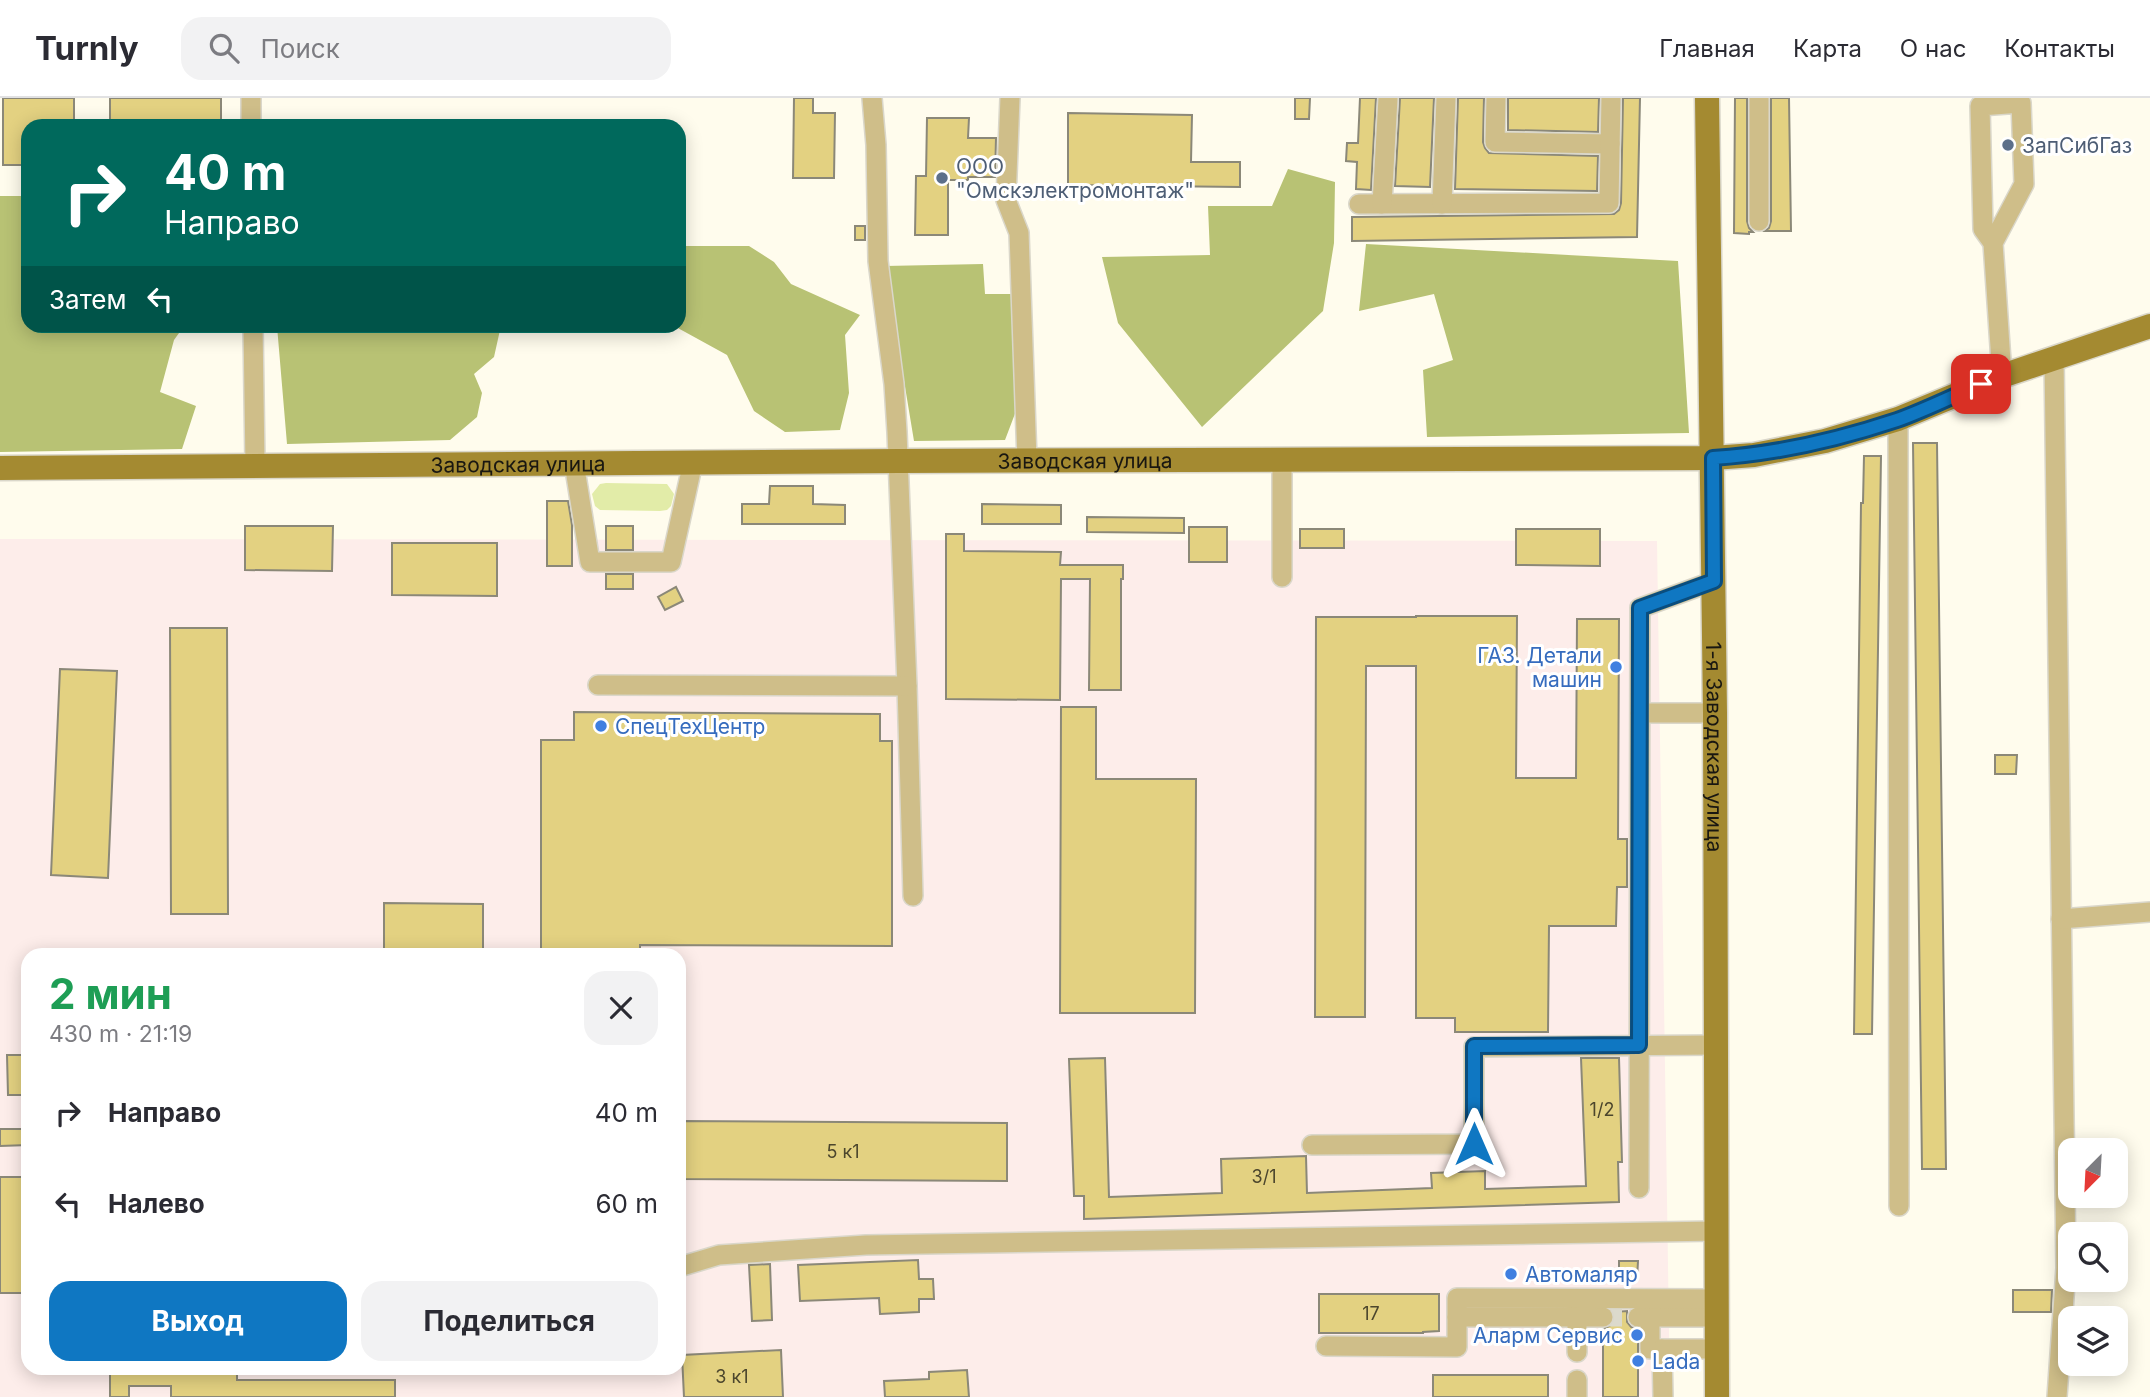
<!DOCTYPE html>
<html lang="ru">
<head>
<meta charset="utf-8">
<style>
	body { margin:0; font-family:Inter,sans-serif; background:#f2f2f3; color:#2b2b33; height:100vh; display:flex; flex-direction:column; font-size:26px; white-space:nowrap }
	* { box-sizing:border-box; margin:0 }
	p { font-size:23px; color:#7c7c81 }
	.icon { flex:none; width:38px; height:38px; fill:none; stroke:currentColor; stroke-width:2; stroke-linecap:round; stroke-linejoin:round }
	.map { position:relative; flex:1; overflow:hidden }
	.drawer { position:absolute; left:21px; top:850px; width:665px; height:427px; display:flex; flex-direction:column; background:#fff; border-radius:21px; box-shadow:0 4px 18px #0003 }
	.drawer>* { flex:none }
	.top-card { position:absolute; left:21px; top:21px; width:665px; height:214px; border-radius:21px; box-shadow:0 4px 18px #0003; background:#00695c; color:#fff; overflow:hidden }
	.needle { width:46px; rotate:204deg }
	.controls { position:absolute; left:2058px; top:1040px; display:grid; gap:14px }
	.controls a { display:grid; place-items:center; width:70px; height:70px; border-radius:14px; background:#fff; box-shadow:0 4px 18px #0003; font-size:35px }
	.pin { position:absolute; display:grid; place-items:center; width:60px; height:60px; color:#fff; margin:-30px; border-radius:14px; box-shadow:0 4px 10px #0006 }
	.me { position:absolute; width:77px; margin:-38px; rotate:0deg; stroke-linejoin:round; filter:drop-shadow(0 0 5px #0008) }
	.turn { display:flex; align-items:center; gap:24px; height:147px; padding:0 28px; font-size:32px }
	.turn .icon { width:91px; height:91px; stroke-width:2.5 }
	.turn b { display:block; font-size:49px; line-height:60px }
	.then { display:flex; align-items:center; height:66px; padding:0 28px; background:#0003; gap:14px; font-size:26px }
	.round { display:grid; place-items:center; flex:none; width:74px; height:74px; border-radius:21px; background:#f2f2f3 }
	.summary { display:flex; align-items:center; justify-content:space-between; height:119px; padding:0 28px }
	h1 { font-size:42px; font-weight:700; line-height:52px; color:#1e9e55 }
	.primary-button { display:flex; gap:14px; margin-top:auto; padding:14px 28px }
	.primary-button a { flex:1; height:80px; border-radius:21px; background:#0f77c2; color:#fff; font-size:28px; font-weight:700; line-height:80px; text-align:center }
	.primary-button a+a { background:#f2f2f3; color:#2b2b33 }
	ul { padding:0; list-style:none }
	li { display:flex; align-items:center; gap:21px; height:91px; padding:0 28px }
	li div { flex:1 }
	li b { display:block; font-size:26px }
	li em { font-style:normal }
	header { display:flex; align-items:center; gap:42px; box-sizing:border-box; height:98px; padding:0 35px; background:#fff; border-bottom:2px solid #e1e1e2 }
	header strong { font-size:33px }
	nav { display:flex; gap:38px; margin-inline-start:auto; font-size:24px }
	.search { width:490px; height:63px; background:#f2f2f3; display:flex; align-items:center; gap:18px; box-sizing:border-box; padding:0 24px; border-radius:21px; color:#7c7c81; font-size:26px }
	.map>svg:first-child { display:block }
	.industrial { fill:#fdedea; fill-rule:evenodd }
	.green { fill:#e2eca8 }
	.forest { fill:#b8c274 }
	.building { fill:#e3d181; stroke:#8b8878; stroke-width:2 }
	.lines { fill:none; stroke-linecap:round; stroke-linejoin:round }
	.minor-tunnel { stroke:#dcdacc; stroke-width:19; stroke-dasharray:19 10; stroke-linecap:butt }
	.minor-casing { stroke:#dad7ca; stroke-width:22 }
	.major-casing { stroke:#dad7ca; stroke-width:27 }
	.minor { stroke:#cfbe89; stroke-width:19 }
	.major { stroke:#a48a31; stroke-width:24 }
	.route-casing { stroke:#0a4d7e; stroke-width:18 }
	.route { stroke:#0f77c2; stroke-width:12 }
	.service-dot { fill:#5c6f8a; stroke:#fff; stroke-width:2.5 }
	.shop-dot { fill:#3f7fe0; stroke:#fff; stroke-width:2.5 }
	.labels { text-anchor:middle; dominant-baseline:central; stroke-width:6; stroke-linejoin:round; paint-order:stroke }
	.number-label { font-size:18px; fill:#4c462d }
	.service-label { font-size:21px; fill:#4e5e75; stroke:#fff; text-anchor:start }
	.street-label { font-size:21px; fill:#191711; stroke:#fff }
	.shop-label { font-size:21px; fill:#366cbe; stroke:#fff; text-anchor:start }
</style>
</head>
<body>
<header>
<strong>Turnly</strong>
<div class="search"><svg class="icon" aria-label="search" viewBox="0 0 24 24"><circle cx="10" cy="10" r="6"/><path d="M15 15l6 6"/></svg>Поиск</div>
<nav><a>Главная</a><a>Карта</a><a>О нас</a><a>Контакты</a></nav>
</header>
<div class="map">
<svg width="2150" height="1299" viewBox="0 0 2150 1299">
	<rect width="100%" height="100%" fill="#fffced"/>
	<path class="industrial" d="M0,441L1657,443L1670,1299H0ZM28,858H679V1270H28Z"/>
	<polygon class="green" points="606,385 667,386 674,396 671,408 667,412 660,413 600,412 595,408 592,396 600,386"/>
	<g class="forest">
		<polygon points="1288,71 1335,84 1334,145 1323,213 1202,329 1118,225 1102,159 1210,157 1208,108 1272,108"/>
		<polygon points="0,98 28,98 28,228 184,228 174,242 160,294 196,308 182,351 0,354"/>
		<polygon points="1366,146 1678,163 1689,335 1427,339 1423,272 1453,262 1434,196 1359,213"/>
		<polygon points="679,148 749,148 774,164 791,186 860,217 845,237 849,295 840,332 785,334 754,313 727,257 676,229 614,232 500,232 494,259 474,276 482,295 477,319 450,342 287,346 277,228 679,228"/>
		<polygon points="983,166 985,196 1011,196 1019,305 1005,342 914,343 885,168"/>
	</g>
	<g class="building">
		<polygon points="3,0 74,0 74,28 28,28 28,67 3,67"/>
		<rect x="110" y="0" width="111" height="28"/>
		<polygon points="794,0 813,0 813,15 835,15 834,80 793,80"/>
		<polygon points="1295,0 1310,0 1309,21 1295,21"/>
		<polygon points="1360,0 1376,0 1371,92 1356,91 1357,64 1346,63 1347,45 1358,45"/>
		<polygon points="1400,0 1434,0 1430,89 1395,88"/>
		<polygon points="1458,0 1484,0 1483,44 1485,50 1489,55 1598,58 1597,93 1455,91"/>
		<polygon points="1508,0 1599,0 1598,34 1508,32"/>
		<polygon points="1623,0 1640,0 1637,139 1352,143 1352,119 1614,116 1619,112 1621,105"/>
		<polygon points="1735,0 1747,0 1747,123 1749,130 1753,134 1749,134 1749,136 1734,135"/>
		<polygon points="1771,0 1789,0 1791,133 1765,133 1769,130 1771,123"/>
		<polygon points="1068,15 1192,17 1191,64 1240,64 1240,89 1068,87"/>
		<polygon points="927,20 969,20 968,40 996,40 995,79 968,79 968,82 948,82 948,137 915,137 916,78 926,78"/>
		<rect x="855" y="128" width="10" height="14"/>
		<polygon points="1913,345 1937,345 1946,1071 1922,1071"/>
		<polygon points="1864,358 1881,358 1872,936 1854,936 1861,405 1863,405"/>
		<polygon points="770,388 813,388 813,406 845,407 845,426 742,426 742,406 769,406"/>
		<polygon points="547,403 568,403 572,427 572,468 547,468"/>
		<polygon points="982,406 1061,407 1061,426 982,426"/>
		<polygon points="1087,419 1184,420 1184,435 1087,434"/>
		<polygon points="245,428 333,428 332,473 245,472"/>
		<rect x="606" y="428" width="27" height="24"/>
		<rect x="1189" y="429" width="38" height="35"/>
		<rect x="1300" y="431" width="44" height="19"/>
		<polygon points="1516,431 1600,431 1600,468 1516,467"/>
		<polygon points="946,436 964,436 964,453 1061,454 1060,467 1123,467 1123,481 1121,481 1121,592 1089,592 1090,481 1061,481 1060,602 946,601"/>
		<polygon points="392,445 497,445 497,498 392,497"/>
		<rect x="606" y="476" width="27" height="15"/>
		<polygon points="676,489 683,503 665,512 658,499"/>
		<polygon points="1416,518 1517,518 1516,680 1576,680 1577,521 1619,521 1618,741 1627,741 1627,789 1617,789 1616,828 1549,828 1548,934 1455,934 1455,920 1416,920 1416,568 1366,568 1365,919 1315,919 1316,519 1416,519"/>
		<polygon points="170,530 227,530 228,816 171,816"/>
		<polygon points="60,571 117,573 108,780 51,777"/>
		<polygon points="1061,609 1096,609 1096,681 1196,681 1195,915 1060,915"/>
		<polygon points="574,614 880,616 880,643 892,643 892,848 640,847 640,858 541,858 541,642 574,642"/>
		<polygon points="1995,657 2017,657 2016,676 1995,676"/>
		<polygon points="384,805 483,806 483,858 384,858"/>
		<polygon points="7,957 28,957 28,997 8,997"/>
		<polygon points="1105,960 1109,1099 1222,1095 1221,1061 1306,1058 1307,1095 1432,1090 1431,1075 1485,1073 1485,1091 1586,1088 1581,960 1619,960 1622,1064 1618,1064 1619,1104 1084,1121 1084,1098 1074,1098 1069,961"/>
		<polygon points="679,1023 1007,1025 1007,1083 679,1081"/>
		<polygon points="0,1031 28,1031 28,1047 0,1048"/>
		<rect x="0" y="1079" width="28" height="116"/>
		<polygon points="918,1162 919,1181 933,1181 934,1201 919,1201 919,1214 880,1216 879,1200 800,1203 798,1167"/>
		<polygon points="1619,1163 1638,1163 1637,1182 1619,1182"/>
		<polygon points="770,1166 772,1222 752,1223 749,1167"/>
		<polygon points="2013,1192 2052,1192 2051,1214 2013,1214"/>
		<polygon points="1319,1196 1439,1196 1439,1233 1423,1234 1423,1235 1319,1235"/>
		<polygon points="1614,1214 1627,1213 1627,1224 1631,1229 1638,1231 1638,1299 1603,1299 1603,1231 1613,1226 1615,1220"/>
		<polygon points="781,1252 783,1299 684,1299 682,1257"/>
		<polygon points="110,1270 237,1270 237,1282 395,1282 395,1299 171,1299 171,1288 129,1288 129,1299 110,1299"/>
		<polygon points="967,1272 969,1299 885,1299 884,1283 929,1281 929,1274"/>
		<rect x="1433" y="1277" width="115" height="22"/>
	</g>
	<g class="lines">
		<polyline class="minor-tunnel" points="1603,1219 1638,1219"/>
		<g class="minor-casing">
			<g id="minor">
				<polyline points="251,0 251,28"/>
				<polyline points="872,0 876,47 878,163 894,286 897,334 907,588 913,798"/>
				<polyline points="1010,0 1006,102 1019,135 1027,362"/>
				<polyline points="1496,0 1495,44 1610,46"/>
				<polyline points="1759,0 1759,123"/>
				<polyline points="1359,106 1609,105 1611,0"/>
				<polyline points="1382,106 1388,0"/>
				<polyline points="1442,106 1446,0"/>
				<polyline points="1993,145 1983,131 1980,8 2021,5 2024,86 1993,145 2002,278"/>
				<polyline points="253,228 255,367"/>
				<polyline points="2054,260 2066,1170 2057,1299"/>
				<polyline points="1898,321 1899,1108"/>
				<polyline points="1282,361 1282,479"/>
				<polyline points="574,365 590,464 671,464 693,364"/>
				<polyline points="598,587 907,588"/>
				<polyline points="1640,615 1715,615"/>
				<polyline points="2061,821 2150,814"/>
				<polyline points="1312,1047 1474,1046 1474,949 1717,947"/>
				<polyline points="1639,1090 1640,510 1714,483"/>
				<polyline points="679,1169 719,1157 866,1147 1716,1133"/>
				<polyline points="1577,1206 1577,1254"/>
				<polyline points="1650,1208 1650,1251 1662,1251"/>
				<polyline points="1457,1219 1603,1219"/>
				<polyline points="1638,1219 1716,1219"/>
				<polyline points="1326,1248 1457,1249 1457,1200 1716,1201"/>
				<polyline points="1577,1282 1577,1299"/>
				<polyline points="1663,1299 1662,1251 1717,1251"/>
			</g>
		</g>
		<g class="major-casing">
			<g id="major">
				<path id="s1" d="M1707,0L1715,615L1717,1299"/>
				<path id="s2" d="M0,370L899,363L1713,360L1754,357L1825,343L1898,321L2002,278L2150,228"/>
			</g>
		</g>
		<use href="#minor" class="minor"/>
		<use href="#major" class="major"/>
	</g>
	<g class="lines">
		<g class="route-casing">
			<path id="route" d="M1474,1046V948L1639,947L1640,510L1714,483L1713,360C1776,356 1837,342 1897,322C1925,312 1953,298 1981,286"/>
		</g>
		<use href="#route" class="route"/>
	</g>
	<g class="service-dot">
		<circle cx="2008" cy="47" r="7"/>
		<circle cx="942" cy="80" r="7"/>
	</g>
	<g class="shop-dot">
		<circle cx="1616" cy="569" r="7"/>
		<circle cx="601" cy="628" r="7"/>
		<circle cx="1511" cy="1176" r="7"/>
		<circle cx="1637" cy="1237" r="7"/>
		<circle cx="1638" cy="1263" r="7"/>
	</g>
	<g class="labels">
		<g class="number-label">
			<text x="1602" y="1011">1/2</text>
			<text x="843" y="1053">5 к1</text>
			<text x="1264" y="1078">3/1</text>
			<text x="1371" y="1215">17</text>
			<text x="732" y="1278">3 к1</text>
		</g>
		<g class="service-label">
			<text x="2022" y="47">ЗапСибГаз</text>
			<text x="956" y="68">ООО<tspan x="956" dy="24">"Омскэлектромонтаж"</tspan></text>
		</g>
		<g class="street-label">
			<text stroke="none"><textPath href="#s2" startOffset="1085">Заводская улица</textPath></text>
			<text stroke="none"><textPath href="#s2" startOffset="518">Заводская улица</textPath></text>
			<text stroke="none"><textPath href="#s1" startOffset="649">1-я Заводская улица</textPath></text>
		</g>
		<g class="shop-label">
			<text x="1602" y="557" text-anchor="end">ГАЗ. Детали<tspan x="1602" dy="24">машин</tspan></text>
			<text x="615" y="628">СпецТехЦентр</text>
			<text x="1525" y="1176">Автомаляр</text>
			<text x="1623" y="1237" text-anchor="end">Аларм Сервис</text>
			<text x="1652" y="1263">Lada</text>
		</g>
	</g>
</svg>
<div class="controls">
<a><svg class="needle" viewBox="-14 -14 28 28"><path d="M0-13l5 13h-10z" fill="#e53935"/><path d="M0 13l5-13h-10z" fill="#7c7c81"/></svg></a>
<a><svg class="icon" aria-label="search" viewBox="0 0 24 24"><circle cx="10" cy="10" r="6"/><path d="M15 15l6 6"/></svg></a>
<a><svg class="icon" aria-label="layers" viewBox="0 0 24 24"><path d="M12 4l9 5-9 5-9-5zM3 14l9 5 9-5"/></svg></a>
</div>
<div class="pin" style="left:1981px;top:286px;background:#d93025"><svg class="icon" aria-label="arrive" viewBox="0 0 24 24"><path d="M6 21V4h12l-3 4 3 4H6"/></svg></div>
<svg class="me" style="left:1474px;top:1046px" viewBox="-20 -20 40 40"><path d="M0-17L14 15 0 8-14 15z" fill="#0f77c2" stroke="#fff" stroke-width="4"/></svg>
<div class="top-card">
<div class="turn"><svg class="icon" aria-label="right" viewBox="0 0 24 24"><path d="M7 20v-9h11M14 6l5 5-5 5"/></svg><div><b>40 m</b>Направо</div></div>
<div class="then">Затем<svg class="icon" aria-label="left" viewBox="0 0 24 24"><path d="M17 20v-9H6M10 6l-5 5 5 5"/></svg></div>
</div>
<section class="drawer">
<div class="summary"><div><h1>2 мин</h1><p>430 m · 21:19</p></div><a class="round"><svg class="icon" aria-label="close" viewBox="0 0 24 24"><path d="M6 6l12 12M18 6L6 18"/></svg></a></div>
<ul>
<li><svg class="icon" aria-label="right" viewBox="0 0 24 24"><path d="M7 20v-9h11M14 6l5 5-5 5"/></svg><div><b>Направо</b></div><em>40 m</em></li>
<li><svg class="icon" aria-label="left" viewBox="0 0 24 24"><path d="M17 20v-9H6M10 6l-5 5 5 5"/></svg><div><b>Налево</b></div><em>60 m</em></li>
</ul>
<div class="primary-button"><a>Выход</a><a>Поделиться</a></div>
</section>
</div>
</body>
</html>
